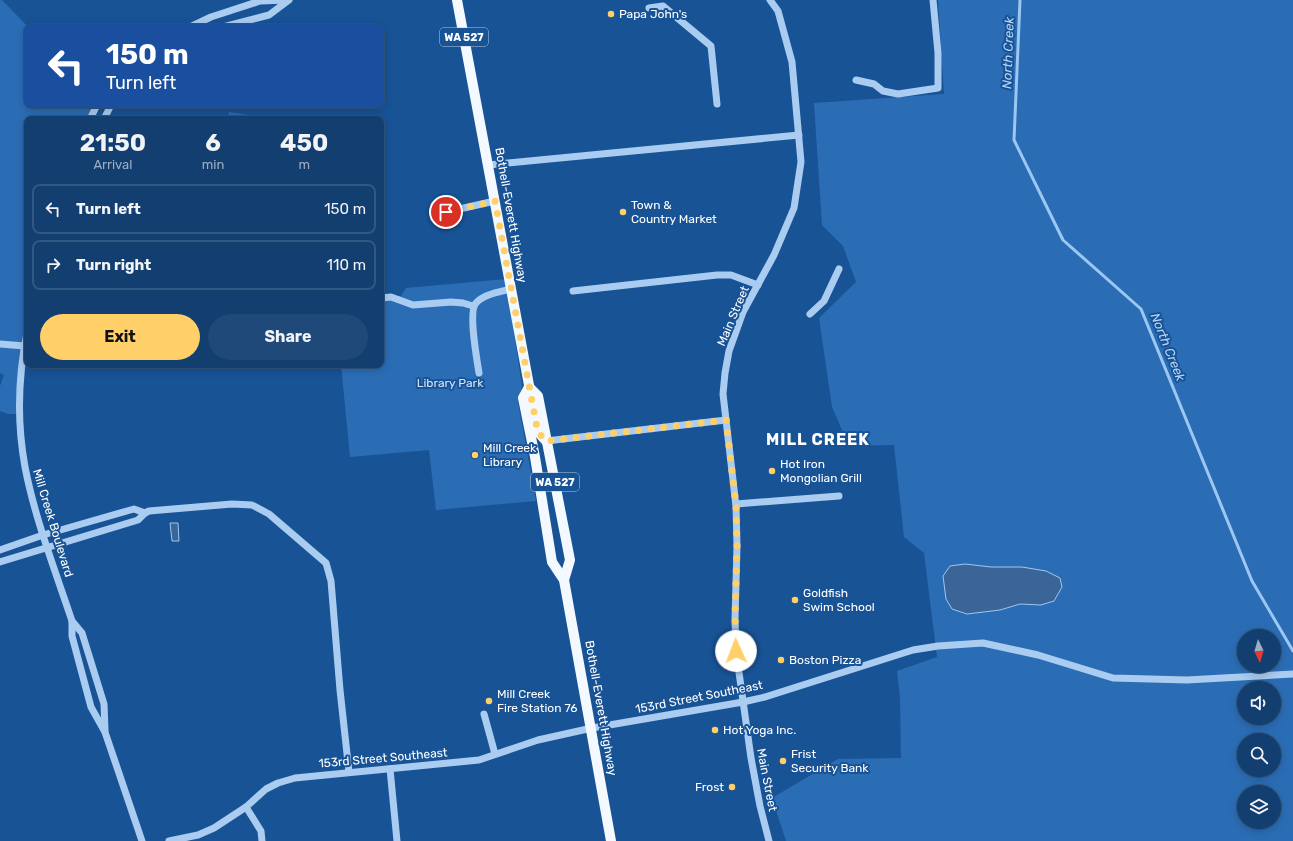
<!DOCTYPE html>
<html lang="en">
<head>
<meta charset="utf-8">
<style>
	body { margin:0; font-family:Rubik,sans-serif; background:#1f4978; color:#f1f3f6; height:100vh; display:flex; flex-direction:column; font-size:15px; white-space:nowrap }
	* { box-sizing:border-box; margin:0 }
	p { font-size:13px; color:#9caec3 }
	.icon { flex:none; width:22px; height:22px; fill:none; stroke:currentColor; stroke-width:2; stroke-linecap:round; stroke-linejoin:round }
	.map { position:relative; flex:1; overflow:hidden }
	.panel { position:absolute; left:24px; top:116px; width:360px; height:252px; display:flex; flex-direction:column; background:#123e70; border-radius:8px; box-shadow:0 2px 10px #0003,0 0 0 1px #315783 }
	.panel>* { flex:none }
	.hud { position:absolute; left:24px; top:24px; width:360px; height:84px; border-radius:8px; box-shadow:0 2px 10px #0003,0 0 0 1px #315783; background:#1a4fa0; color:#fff; overflow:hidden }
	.needle { width:26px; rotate:175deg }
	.buttons { position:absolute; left:1237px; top:629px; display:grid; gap:8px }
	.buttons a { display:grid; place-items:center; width:44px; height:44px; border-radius:50%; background:#123e70; box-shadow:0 2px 10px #0003,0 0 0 1px #315783; font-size:20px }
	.pin { position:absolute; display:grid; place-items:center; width:34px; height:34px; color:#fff; margin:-17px; border:2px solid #fff; border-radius:50%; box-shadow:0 1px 4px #0007 }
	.me { position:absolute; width:44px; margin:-22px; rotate:358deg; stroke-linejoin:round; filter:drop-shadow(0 0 3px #0008) }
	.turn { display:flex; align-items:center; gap:14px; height:84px; padding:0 16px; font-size:18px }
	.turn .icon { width:52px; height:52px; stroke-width:2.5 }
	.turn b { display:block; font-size:28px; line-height:34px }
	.eta { display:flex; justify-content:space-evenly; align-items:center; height:68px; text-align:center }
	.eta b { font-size:24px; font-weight:700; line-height:28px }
	.button { display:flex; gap:8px; margin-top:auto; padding:8px 16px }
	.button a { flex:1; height:46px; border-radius:24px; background:#ffd06a; color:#111; font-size:16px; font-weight:700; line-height:46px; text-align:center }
	.button a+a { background:#1f4978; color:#f1f3f6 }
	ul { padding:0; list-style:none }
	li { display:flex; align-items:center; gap:12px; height:50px; margin:0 8px 6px; padding:0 8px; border:2px solid #315783; border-radius:8px }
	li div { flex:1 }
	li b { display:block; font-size:15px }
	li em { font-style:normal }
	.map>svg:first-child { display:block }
	.green { fill:#2b6db5; fill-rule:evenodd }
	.water { fill:#3a6596; stroke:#9dc7f3 }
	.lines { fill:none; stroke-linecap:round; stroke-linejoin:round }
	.stream { stroke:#9dc7f3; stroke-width:3 }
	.minor { stroke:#aaccf1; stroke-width:7 }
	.major { stroke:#f4f9ff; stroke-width:10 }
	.route { stroke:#ffd06a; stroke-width:7; stroke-dasharray:0 12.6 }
	.poi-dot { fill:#ffd06a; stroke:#185396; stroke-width:1.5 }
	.labels { text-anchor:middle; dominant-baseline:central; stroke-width:4; stroke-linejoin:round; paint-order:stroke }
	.shield { fill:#185396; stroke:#bacbe0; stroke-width:1 }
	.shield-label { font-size:11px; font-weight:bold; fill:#fff }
	.poi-label { font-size:12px; fill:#fff; stroke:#185396; text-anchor:start }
	.street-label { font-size:12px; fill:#fff; stroke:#185396 }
	.park-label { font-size:12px; fill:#d1e6fc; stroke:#185396 }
	.water-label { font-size:13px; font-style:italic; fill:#b6d6f8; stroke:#185396 }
	.district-label { font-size:16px; font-weight:bold; letter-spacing:1px; fill:#fff; stroke:#185396 }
</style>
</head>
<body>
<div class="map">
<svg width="1293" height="841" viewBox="0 0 1293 841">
	<rect width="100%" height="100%" fill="#185396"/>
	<g class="green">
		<polygon points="0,0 2,0 28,27 27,27 27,105 97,105 90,119 27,119 27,333 20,414 8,414 0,411 0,386 4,375 0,373"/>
		<path d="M938,0H1293V841H786L772,798L838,759L901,758L900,697L897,671L937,657L924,553L904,537L894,445L849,446L832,407L819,318L856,282L843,246L822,225L814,103L944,94ZM1244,636H1274V666H1244ZM1244,688H1274V718H1244ZM1244,740H1274V770H1244ZM1244,792H1274V822H1244Z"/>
		<polygon points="229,112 248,115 247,119 228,119"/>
		<polygon points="506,279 522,386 518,402 536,501 436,510 429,450 350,457 341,365 381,365 381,300 401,296 406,288"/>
	</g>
	<g class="water">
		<polygon points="170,523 178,523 179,541 172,541"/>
		<polygon points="965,564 991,567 1022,567 1046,571 1060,578 1062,587 1054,601 1041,605 1020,604 1000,610 967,614 952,609 946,599 943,576 950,566"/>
	</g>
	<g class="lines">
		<polyline class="stream" points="1020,0 1014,140 1063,240 1141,309 1252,581 1293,651"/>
		<g class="minor">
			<polyline points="649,8 663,6 711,46 717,104"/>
			<polyline points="190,27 211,17 260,1 288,0"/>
			<polyline points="223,27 269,15 289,0"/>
			<polyline points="856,80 874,84 883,91 898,94 938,88 938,53 933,0"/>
			<polyline points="90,119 97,105"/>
			<polyline points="104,119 111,105"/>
			<polyline points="488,165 799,135"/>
			<polyline points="446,212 495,201"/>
			<polyline points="573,291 717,275 731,275 758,285"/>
			<polyline points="381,298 391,297 413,305 451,302 463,303 473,306"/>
			<polyline points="810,314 824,301 839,269"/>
			<path d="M27,333C18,377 17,423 25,467C35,519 55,570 72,621V636L91,707L105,732L142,841"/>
			<polyline points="0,344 25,346"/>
			<path d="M479,373C477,360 468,311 476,303C484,294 500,292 511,289"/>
			<polyline points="546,441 726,420"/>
			<polyline points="736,504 839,496"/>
			<polyline points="0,550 43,535 134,509 145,513"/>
			<polyline points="0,562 138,520 145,513 149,511 232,504 252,505 269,514 326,563 331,581 340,690 349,772"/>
			<polyline points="72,621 82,633 104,704 105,730"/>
			<polyline points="484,714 495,754"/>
			<polyline points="390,769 397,841"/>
			<polyline points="246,807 261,831 262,841"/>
			<polyline points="169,841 198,835 214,828 246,807 266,789 278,783 295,778 479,760 538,740 592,728 743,702 765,697 913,650 938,646 983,643 1038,655 1113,678 1187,680 1293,674"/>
			<polyline points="769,841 760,806 751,758 736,651 735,619 737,546 736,506 723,394 725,373 729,351 743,312 774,255 794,208 801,162 792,62 778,11 770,0"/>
		</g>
		<g class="major">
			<polyline points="457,0 537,428 538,432 546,441"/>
			<polyline points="529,387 523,398 535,457 552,562 564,580 611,841"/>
			<polyline points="529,387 538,396 570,560 564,580"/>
		</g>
	</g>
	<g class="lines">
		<polyline class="route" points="446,212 495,201 537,428 538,432 546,441 726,420 736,506 737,546 735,616 736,651"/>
	</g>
	<g class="poi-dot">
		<circle cx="611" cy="14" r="4"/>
		<circle cx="623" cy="212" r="4"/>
		<circle cx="475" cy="455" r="4"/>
		<circle cx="772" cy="471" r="4"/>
		<circle cx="795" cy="600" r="4"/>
		<circle cx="781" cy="660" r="4"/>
		<circle cx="489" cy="701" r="4"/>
		<circle cx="715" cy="730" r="4"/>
		<circle cx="783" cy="761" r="4"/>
		<circle cx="732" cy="787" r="4"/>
	</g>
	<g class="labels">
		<g class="shield">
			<rect x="440" y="28" width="48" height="18" rx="3"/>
			<rect x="531" y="473" width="48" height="18" rx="3"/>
		</g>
		<g class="shield-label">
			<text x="464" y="37">WA 527</text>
			<text x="555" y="482">WA 527</text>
		</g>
		<g class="poi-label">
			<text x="619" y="14">Papa John's</text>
			<text x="631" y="205">Town &amp;<tspan x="631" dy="14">Country Market</tspan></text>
			<text x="483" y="448">Mill Creek<tspan x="483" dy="14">Library</tspan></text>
			<text x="780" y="464">Hot Iron<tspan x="780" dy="14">Mongolian Grill</tspan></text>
			<text x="803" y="593">Goldfish<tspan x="803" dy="14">Swim School</tspan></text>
			<text x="789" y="660">Boston Pizza</text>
			<text x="497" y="694">Mill Creek<tspan x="497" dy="14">Fire Station 76</tspan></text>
			<text x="723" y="730">Hot Yoga Inc.</text>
			<text x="791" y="754">Frist<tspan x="791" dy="14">Security Bank</tspan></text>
			<text x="724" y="787" text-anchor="end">Frost</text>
		</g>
		<g class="street-label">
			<text transform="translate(511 215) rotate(80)">Bothell-Everett Highway</text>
			<text transform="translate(733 316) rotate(-67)">Main Street</text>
			<text transform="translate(53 523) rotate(73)">Mill Creek Boulevard</text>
			<text transform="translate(699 697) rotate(-11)">153rd Street Southeast</text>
			<text transform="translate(601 708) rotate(80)">Bothell-Everett Highway</text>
			<text transform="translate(383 758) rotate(-5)">153rd Street Southeast</text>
			<text transform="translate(767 780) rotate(79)">Main Street</text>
		</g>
		<g class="park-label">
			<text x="450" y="383">Library Park</text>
		</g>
		<g class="water-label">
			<text transform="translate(1008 53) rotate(-88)">North Creek</text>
			<text transform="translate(1168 347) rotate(68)">North Creek</text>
		</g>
		<g class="district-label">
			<text x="818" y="439">MILL CREEK</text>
		</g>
	</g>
</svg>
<div class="buttons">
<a><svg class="needle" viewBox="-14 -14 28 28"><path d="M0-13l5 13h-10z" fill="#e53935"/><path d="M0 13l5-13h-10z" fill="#9caec3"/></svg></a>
<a><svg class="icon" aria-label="sound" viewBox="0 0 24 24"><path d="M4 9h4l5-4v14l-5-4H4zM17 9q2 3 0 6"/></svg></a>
<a><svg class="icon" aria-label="search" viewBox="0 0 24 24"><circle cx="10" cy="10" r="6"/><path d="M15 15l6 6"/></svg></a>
<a><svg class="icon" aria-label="layers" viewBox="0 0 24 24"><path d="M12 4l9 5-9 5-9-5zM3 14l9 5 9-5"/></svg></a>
</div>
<div class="pin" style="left:446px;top:212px;background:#d93025"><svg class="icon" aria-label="arrive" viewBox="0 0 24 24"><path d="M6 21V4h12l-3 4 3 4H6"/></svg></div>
<svg class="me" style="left:736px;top:651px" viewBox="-20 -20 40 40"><circle r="19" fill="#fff"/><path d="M0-13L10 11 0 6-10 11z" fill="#ffd06a"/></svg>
<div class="hud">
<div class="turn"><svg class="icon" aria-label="left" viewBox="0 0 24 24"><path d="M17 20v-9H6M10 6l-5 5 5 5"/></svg><div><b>150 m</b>Turn left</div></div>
</div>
<section class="panel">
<div class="eta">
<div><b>21:50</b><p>Arrival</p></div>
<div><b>6</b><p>min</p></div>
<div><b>450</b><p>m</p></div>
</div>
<ul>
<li><svg class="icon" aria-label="left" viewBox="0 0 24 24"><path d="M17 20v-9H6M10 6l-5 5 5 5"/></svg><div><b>Turn left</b></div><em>150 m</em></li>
<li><svg class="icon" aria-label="right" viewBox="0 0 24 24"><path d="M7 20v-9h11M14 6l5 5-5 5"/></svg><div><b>Turn right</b></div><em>110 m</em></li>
</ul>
<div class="button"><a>Exit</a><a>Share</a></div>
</section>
</div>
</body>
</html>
